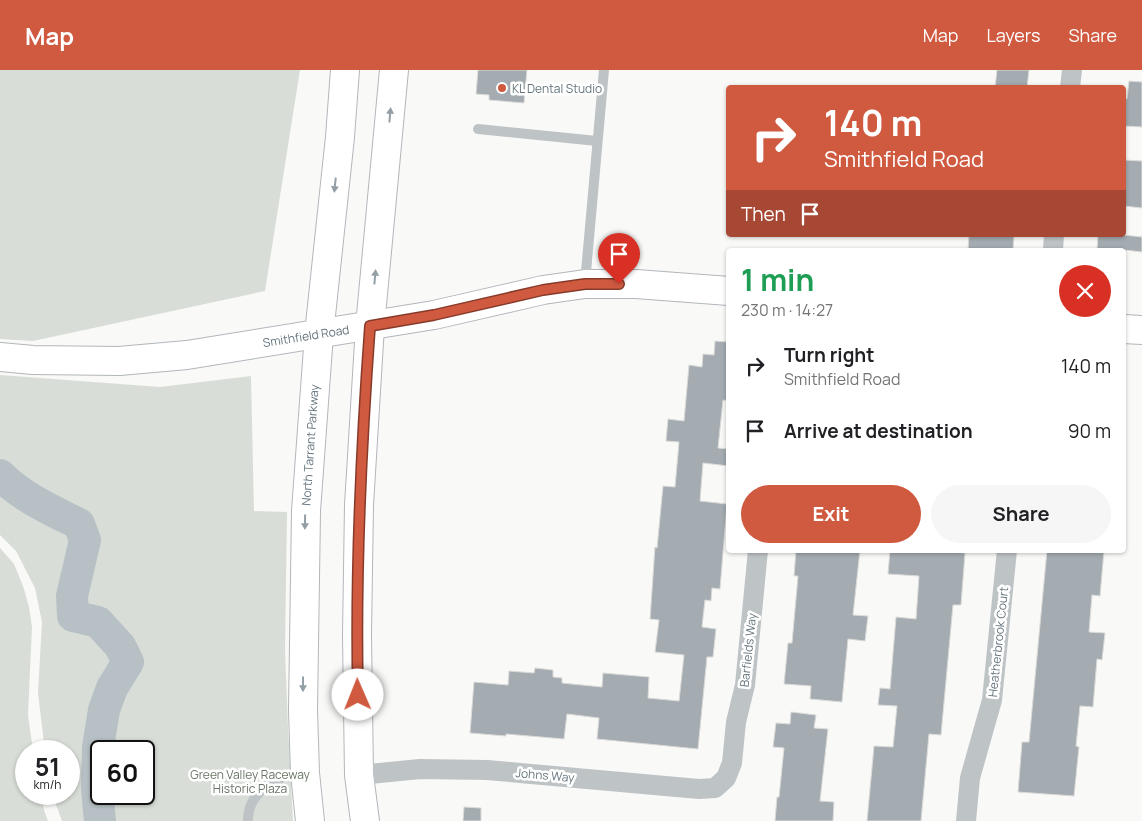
<!DOCTYPE html>
<html lang="en">
<head>
<meta charset="utf-8">
<style>
	body { margin:0; font-family:Manrope,sans-serif; background:#f6f6f6; color:#202124; height:100vh; display:flex; flex-direction:column; font-size:19px; white-space:nowrap }
	* { box-sizing:border-box; margin:0 }
	p { font-size:16px; color:#757577 }
	.icon { flex:none; width:28px; height:28px; fill:none; stroke:currentColor; stroke-width:2; stroke-linecap:round; stroke-linejoin:round }
	.map { position:relative; flex:1; overflow:hidden }
	.details { position:absolute; left:726px; top:178px; width:400px; height:305px; display:flex; flex-direction:column; background:#fff; border-radius:5px; box-shadow:0 1px 4px #0004 }
	.details>* { flex:none }
	.hud { position:absolute; left:726px; top:15px; width:400px; height:152px; border-radius:5px; box-shadow:0 1px 4px #0004; background:#d05a40; color:#fff; overflow:hidden }
	.speed { position:absolute; left:15px; top:670px; display:flex; gap:10px; font-size:25px; font-weight:700; text-align:center }
	.speed>* { display:grid; place-content:center; width:65px; height:65px; border-radius:50%; background:#fff; box-shadow:0 1px 4px #0004; line-height:1 }
	.speed small { font-size:12px; font-weight:400 }
	.speed .limit { border:2px solid #111; border-radius:8px; background:#fff; color:#111 }
	.pin { position:absolute; display:grid; place-items:center; width:42px; height:42px; color:#fff; margin:-51px -21px; border-radius:50% 50% 50% 0; rotate:-45deg; box-shadow:0 0 5px #0007 }
	.pin .icon { rotate:45deg }
	.me { position:absolute; width:55px; margin:-28px; rotate:359deg; stroke-linejoin:round; filter:drop-shadow(0 0 4px #0008) }
	.turn { display:flex; align-items:center; gap:18px; height:105px; padding:0 15px; font-size:22px }
	.turn .icon { width:65px; height:65px; stroke-width:2.5 }
	.turn b { display:block; font-size:35px; line-height:42px }
	.then { display:flex; align-items:center; height:48px; padding:0 15px; background:#0003; gap:10px; font-size:19px }
	.round { display:grid; place-items:center; flex:none; width:52px; height:52px; border-radius:26px; background:#f6f6f6 }
	.overview { display:flex; align-items:center; justify-content:space-between; height:85px; padding:0 15px }
	h1 { font-size:30px; font-weight:700; line-height:38px; color:#1e9e55 }
	.primary-button { display:flex; gap:10px; margin-top:auto; padding:10px 15px }
	.primary-button a { flex:1; height:58px; border-radius:30px; background:#d05a40; color:#fff; font-size:20px; font-weight:700; line-height:58px; text-align:center }
	.primary-button a+a { background:#f6f6f6; color:#202124 }
	ul { padding:0; list-style:none }
	li { display:flex; align-items:center; gap:15px; height:65px; padding:0 15px }
	li div { flex:1 }
	li b { display:block; font-size:19px }
	li em { font-style:normal }
	header { display:flex; align-items:center; gap:30px; box-sizing:border-box; height:70px; padding:0 25px; background:#d05a40; color:#fff }
	header strong { font-size:24px }
	nav { display:flex; gap:28px; margin-inline-start:auto; font-size:18px }
	.map>svg:first-child { display:block }
	.green { fill:#d9ddd7; fill-rule:evenodd }
	.lines { fill:none; stroke-linecap:round; stroke-linejoin:round }
	.river { stroke:#b7c1c5; stroke-width:32 }
	.building { fill:#a4acb1; stroke:#dbdbd9 }
	.secondary-casing { stroke:#b1b7bb; stroke-width:30 }
	.primary-casing { stroke:#b2b7ba; stroke-width:30 }
	.lane { stroke:#bec3c6; stroke-width:10 }
	.street { stroke:#bec3c6; stroke-width:20 }
	.secondary { stroke:#fff; stroke-width:28 }
	.primary { stroke:#fff; stroke-width:28 }
	.oneway { fill:#949ea5 }
	.route-casing { stroke:#873a2a; stroke-width:12 }
	.route { stroke:#d05a40; stroke-width:9 }
	.poi-dot { fill:#d05a40; stroke:#fff; stroke-width:2 }
	.labels { text-anchor:middle; dominant-baseline:central; stroke-width:5; stroke-linejoin:round; paint-order:stroke }
	.poi-label { font-size:12px; fill:#66757e; stroke:#fff; text-anchor:start }
	.street-label { font-size:12px; fill:#66757e; stroke:#fff }
	.park-label { font-size:12px; fill:#697766; stroke:#fff }
</style>
</head>
<body>
<header>
<strong>Map</strong>
<nav><a>Map</a><a>Layers</a><a>Share</a></nav>
</header>
<div class="map">
<svg width="1142" height="751" viewBox="0 0 1142 751">
	<rect width="100%" height="100%" fill="#f9f9f7"/>
	<g class="green">
		<polygon points="0,0 300,0 265,221 33,271 0,269"/>
		<path d="M0,305L160,317L251,306L254,441L287,442L285,579L288,658L293,751H62L52,724H69V681H45L38,623L42,552L35,518L16,481L0,465ZM101,681H144V724H101Z"/>
		<polygon points="0,478 14,494 23,516 29,537 32,557 28,645 33,681 26,681 26,724 41,724 44,740 48,751 0,751"/>
	</g>
	<g class="lines">
		<path class="river" d="M0,405C22,427 51,440 79,454L85,470L72,526L73,546L98,552L120,576L128,592L112,618L104,640L98,677L97,719L100,751"/>
	</g>
	<g class="building">
		<polygon points="478,0 527,0 524,33 489,30 489,25 476,24"/>
		<polygon points="997,0 1029,0 1027,18 995,18"/>
		<polygon points="1129,11 1142,12 1142,57 1124,56 1124,28 1127,29"/>
		<polygon points="1124,90 1142,91 1142,138 1124,136"/>
		<polygon points="969,165 1014,165 1013,180 968,180"/>
		<polygon points="1098,165 1124,165 1142,167 1142,182 1125,180 1097,180"/>
		<polygon points="715,271 729,272 729,331 723,330 718,378 729,379 729,396 703,393 700,431 727,434 720,519 712,518 711,531 705,530 702,557 716,559 713,587 707,587 698,679 597,669 599,648 567,644 564,669 506,664 506,666 470,663 474,612 508,615 509,601 534,603 535,598 553,600 553,607 562,608 562,613 602,617 603,603 649,607 648,628 679,631 684,585 655,582 659,550 650,549 655,477 657,478 663,416 675,417 679,372 666,371 668,349 684,351 689,295 702,297 703,284 714,285"/>
		<polygon points="796,480 860,480 853,545 868,546 865,571 848,569 842,632 810,629 811,616 784,614 788,573 792,573 798,506 794,506"/>
		<polygon points="890,480 923,480 965,483 961,535 953,535 941,665 929,664 921,751 867,751 874,676 893,677 897,636 878,635 880,618 890,619 896,547 916,549 919,506 888,504"/>
		<polygon points="1047,480 1104,481 1100,526 1092,525 1089,562 1105,563 1102,590 1097,589 1093,637 1080,636 1076,676 1079,677 1074,726 1018,722 1022,672 1029,672"/>
		<polygon points="791,642 816,645 814,658 828,659 820,731 834,732 833,751 775,751 777,727 779,727 784,678 773,677 776,653 790,654"/>
		<polygon points="464,737 481,738 481,751 463,751"/>
	</g>
	<g class="lines">
		<g class="secondary-casing">
			<g id="secondary">
				<polyline points="1124,259 1142,260"/>
				<polyline points="0,287 33,290 119,291 187,285 434,245 543,220 585,214 636,214 729,221"/>
			</g>
		</g>
		<g class="primary-casing">
			<g id="primary">
				<polyline points="310,751 305,703 303,640 306,441 319,264 340,67 345,0"/>
				<polyline points="365,751 359,705 357,565 359,435 370,256 394,0"/>
			</g>
		</g>
		<g class="lane">
			<polyline points="478,59 597,71"/>
			<polyline points="585,213 604,0"/>
			<path d="M248,751C247,730 265,713 284,707C290,705 297,704 304,703"/>
		</g>
		<g class="street">
			<polyline points="1070,18 1072,0"/>
			<polyline points="1053,180 1054,165"/>
			<polyline points="359,705 420,699 487,700 699,719 715,718 726,708 732,693 736,652 745,615 758,480"/>
			<polyline points="966,751 970,708 992,630 1007,480"/>
		</g>
		<use href="#secondary" class="secondary"/>
		<use href="#primary" class="primary"/>
	</g>
	<defs><path id="oneway-solid" d="M-6-.8H1V-3.2L6.5 0L1 3.2V.8H-6Z" transform="scale(1.25)"/></defs>
	<g class="oneway">
		<use href="#oneway-solid" transform="translate(390 45) rotate(-85)"/>
		<use href="#oneway-solid" transform="translate(335 115) rotate(96)"/>
		<use href="#oneway-solid" transform="translate(375 207) rotate(-85)"/>
		<use href="#oneway-solid" transform="translate(305 452) rotate(91)"/>
		<use href="#oneway-solid" transform="translate(303 614) rotate(90)"/>
	</g>
	<g class="lines">
		<g class="route-casing">
			<path id="route" d="M358,625C355,502 361,379 370,256L434,245L543,220L585,214H619"/>
		</g>
		<use href="#route" class="route"/>
	</g>
	<circle class="poi-dot" cx="502" cy="18" r="5"/>
	<g class="labels">
		<g class="poi-label">
			<text x="512" y="18">KL Dental Studio</text>
		</g>
		<g class="street-label">
			<text transform="translate(306 266) rotate(-9)">Smithfield Road</text>
			<text transform="translate(310 375) rotate(-86)">North Tarrant Parkway</text>
			<text transform="translate(998 572) rotate(-84)">Heatherbrook Court</text>
			<text transform="translate(748 580) rotate(-84)">Barfields Way</text>
			<text transform="translate(545 705) rotate(5)">Johns Way</text>
		</g>
		<g class="park-label">
			<text x="250" y="704">Green Valley Raceway<tspan x="250" dy="14">Historic Plaza</tspan></text>
		</g>
	</g>
</svg>
<div class="speed"><div>51<small>km/h</small></div><div class="limit">60</div></div>
<div class="pin" style="left:619px;top:214px;background:#d93025"><svg class="icon" aria-label="arrive" viewBox="0 0 24 24"><path d="M6 21V4h12l-3 4 3 4H6"/></svg></div>
<svg class="me" style="left:358px;top:625px" viewBox="-20 -20 40 40"><circle r="19" fill="#fff"/><path d="M0-13L10 11 0 6-10 11z" fill="#d05a40"/></svg>
<div class="hud">
<div class="turn"><svg class="icon" aria-label="right" viewBox="0 0 24 24"><path d="M7 20v-9h11M14 6l5 5-5 5"/></svg><div><b>140 m</b>Smithfield Road</div></div>
<div class="then">Then<svg class="icon" aria-label="arrive" viewBox="0 0 24 24"><path d="M6 21V4h12l-3 4 3 4H6"/></svg></div>
</div>
<section class="details">
<div class="overview"><div><h1>1 min</h1><p>230 m · 14:27</p></div><a class="round" style="background:#d93025;color:#fff"><svg class="icon" aria-label="close" viewBox="0 0 24 24"><path d="M6 6l12 12M18 6L6 18"/></svg></a></div>
<ul>
<li><svg class="icon" aria-label="right" viewBox="0 0 24 24"><path d="M7 20v-9h11M14 6l5 5-5 5"/></svg><div><b>Turn right</b><p>Smithfield Road</p></div><em>140 m</em></li>
<li><svg class="icon" aria-label="arrive" viewBox="0 0 24 24"><path d="M6 21V4h12l-3 4 3 4H6"/></svg><div><b>Arrive at destination</b></div><em>90 m</em></li>
</ul>
<div class="primary-button"><a>Exit</a><a>Share</a></div>
</section>
</div>
</body>
</html>
